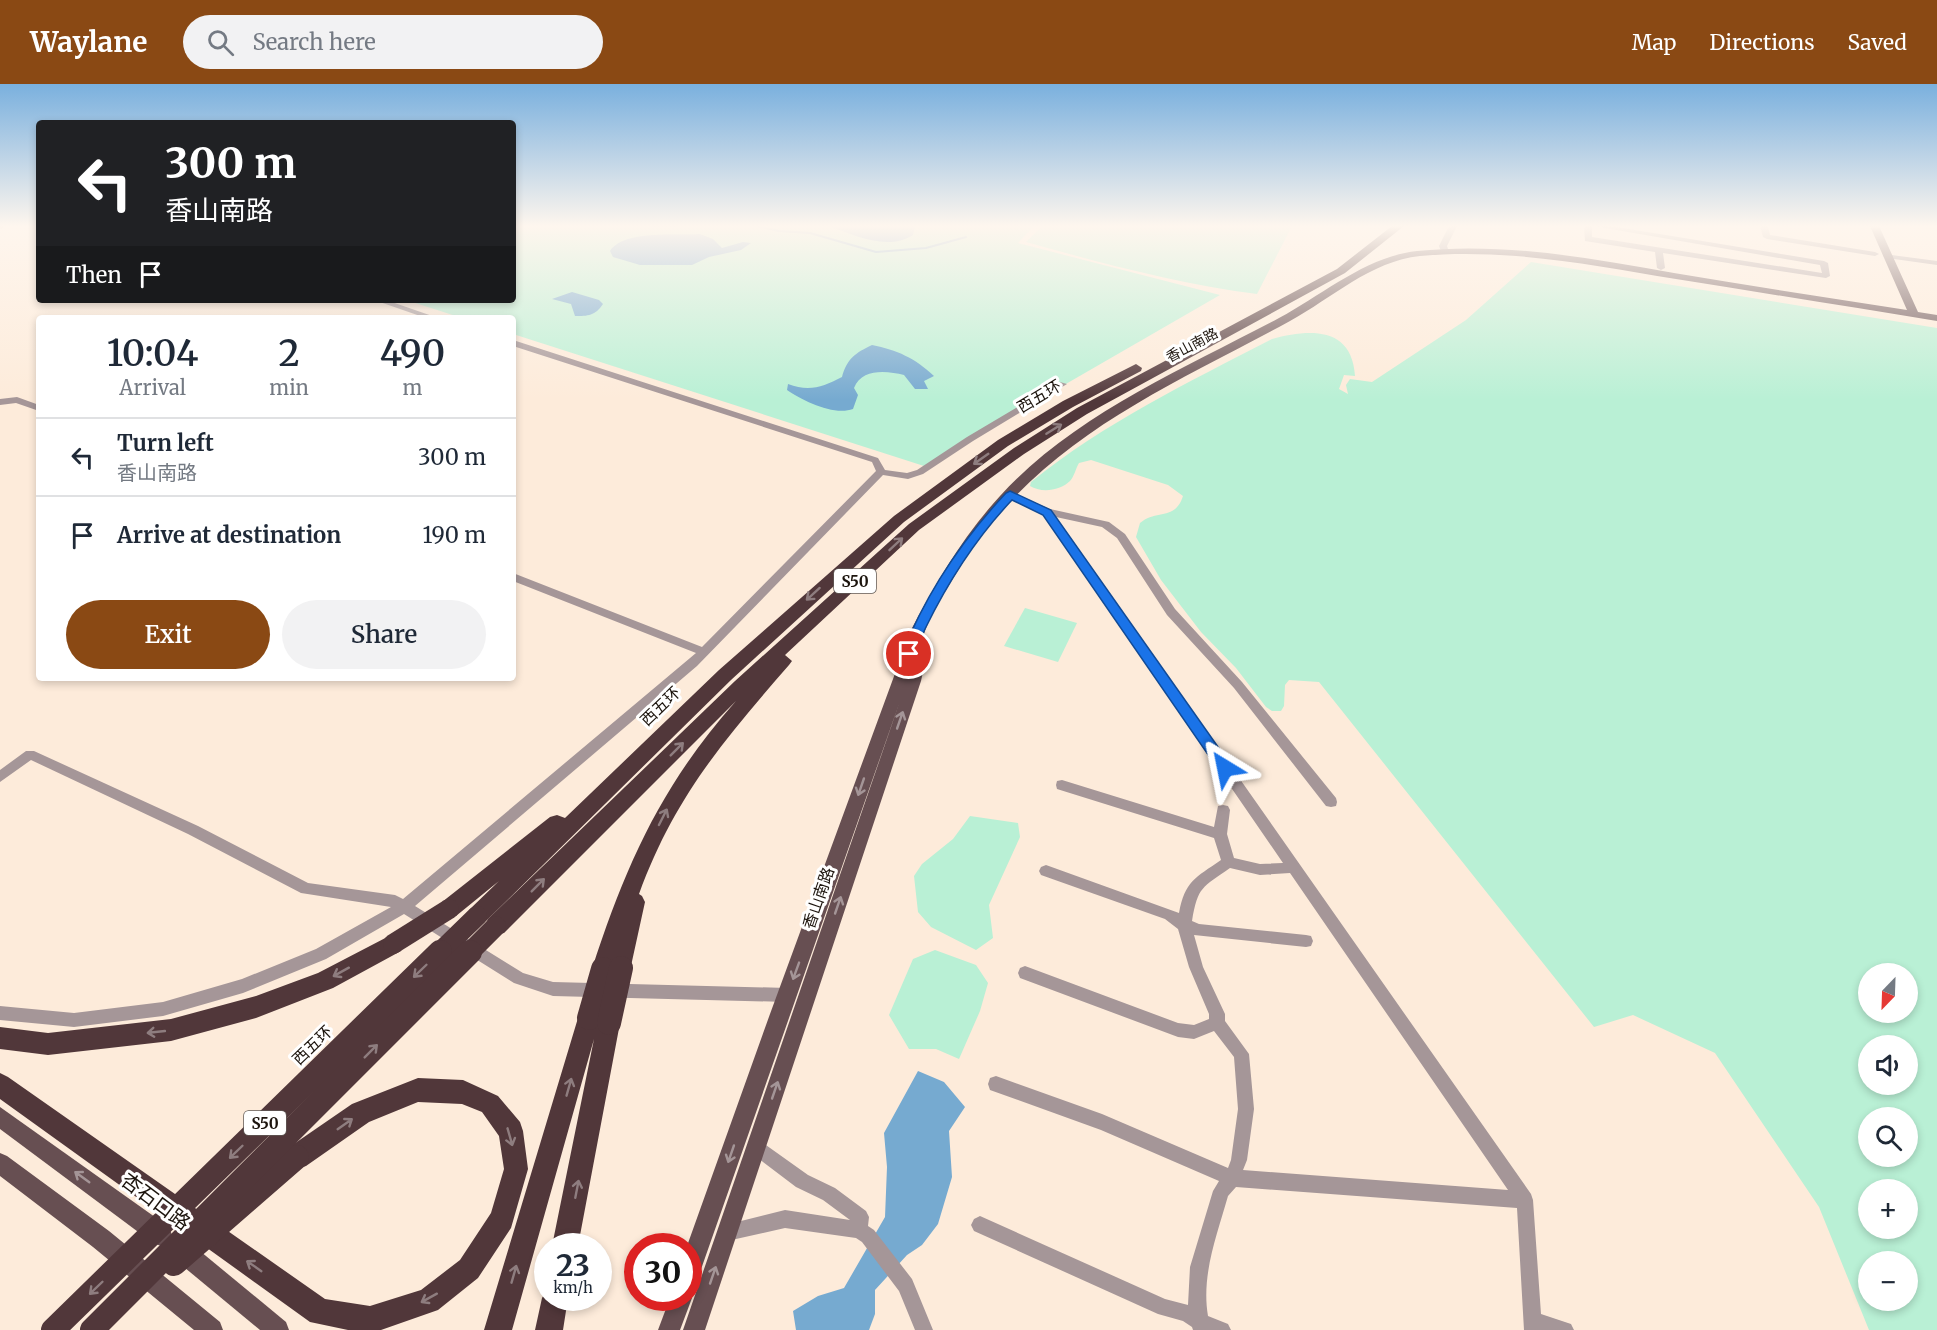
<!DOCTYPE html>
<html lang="en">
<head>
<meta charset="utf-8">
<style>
	body { margin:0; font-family:Merriweather,"Noto Sans SC",serif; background:#f2f2f3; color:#1f2937; height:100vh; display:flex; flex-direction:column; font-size:22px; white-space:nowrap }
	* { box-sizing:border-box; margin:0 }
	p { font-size:20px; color:#747a83 }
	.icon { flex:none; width:33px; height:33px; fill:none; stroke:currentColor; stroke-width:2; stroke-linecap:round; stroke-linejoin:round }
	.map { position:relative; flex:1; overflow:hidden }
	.drawer { position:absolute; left:36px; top:231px; width:480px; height:366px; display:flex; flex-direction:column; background:#fff; border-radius:6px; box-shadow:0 3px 9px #0003 }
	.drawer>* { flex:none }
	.guide { position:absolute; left:36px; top:36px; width:480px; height:183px; border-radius:6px; box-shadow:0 3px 9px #0003; background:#202124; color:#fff; overflow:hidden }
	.needle { width:39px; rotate:203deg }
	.fabs { position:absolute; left:1858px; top:879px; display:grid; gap:12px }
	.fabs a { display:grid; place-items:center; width:60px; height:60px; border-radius:50%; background:#fff; box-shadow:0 3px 9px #0003; font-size:30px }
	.speed { position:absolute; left:534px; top:1149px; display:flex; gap:12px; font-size:30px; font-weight:700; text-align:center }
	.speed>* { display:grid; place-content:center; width:78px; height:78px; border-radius:50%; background:#fff; box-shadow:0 3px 9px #0003; line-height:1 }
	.speed small { font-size:15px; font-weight:400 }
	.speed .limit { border:9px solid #d22; background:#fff; color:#111 }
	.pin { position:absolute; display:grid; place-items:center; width:51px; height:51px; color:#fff; margin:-26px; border:3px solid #fff; border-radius:50%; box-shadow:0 2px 6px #0007 }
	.me { position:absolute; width:66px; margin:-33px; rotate:325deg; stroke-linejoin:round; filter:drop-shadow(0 0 4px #0008) }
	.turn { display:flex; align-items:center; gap:21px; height:126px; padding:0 30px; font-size:27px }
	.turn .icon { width:78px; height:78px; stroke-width:2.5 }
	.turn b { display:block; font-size:42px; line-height:51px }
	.then { display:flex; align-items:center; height:57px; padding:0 30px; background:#0003; gap:12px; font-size:22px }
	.eta { display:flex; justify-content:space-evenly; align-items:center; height:102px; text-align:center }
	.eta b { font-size:36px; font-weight:600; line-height:42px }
	.cta { display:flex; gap:12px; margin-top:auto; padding:12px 30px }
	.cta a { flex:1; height:69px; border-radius:36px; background:#8a4914; color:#fff; font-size:24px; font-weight:600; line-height:69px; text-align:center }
	.cta a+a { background:#f2f2f3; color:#1f2937 }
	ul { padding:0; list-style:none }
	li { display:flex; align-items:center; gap:18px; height:78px; padding:0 30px; border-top:2px solid #e0e1e3 }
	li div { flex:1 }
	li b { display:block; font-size:22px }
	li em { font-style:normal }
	header { display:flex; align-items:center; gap:36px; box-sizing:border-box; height:84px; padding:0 30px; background:#8a4914; color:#fff }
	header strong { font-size:28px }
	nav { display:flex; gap:33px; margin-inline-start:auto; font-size:21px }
	.search { width:420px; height:54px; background:#f2f2f3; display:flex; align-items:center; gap:15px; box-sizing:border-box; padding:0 21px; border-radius:33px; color:#747a83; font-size:22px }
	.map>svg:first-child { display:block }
	.green { fill:#b9f0d5; fill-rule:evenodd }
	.water { fill:#76aad0 }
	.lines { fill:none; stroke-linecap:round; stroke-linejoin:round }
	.stream { stroke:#76aad0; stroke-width:2 }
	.minor { fill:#a59698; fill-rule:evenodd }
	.major { fill:#674f52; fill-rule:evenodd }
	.highway { fill:#51373a; fill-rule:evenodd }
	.highway-bridge-far1 { stroke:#51373a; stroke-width:20 }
	.highway-bridge { stroke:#51373a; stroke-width:24 }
	.oneway { stroke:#8e7d7f }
	.oneway2 { stroke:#a49597 }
	.route { fill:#1a73e8; stroke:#114b97; stroke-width:1.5 }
	.labels { text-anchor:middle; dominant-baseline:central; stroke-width:6; stroke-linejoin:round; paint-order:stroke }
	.far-street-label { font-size:14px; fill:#1c140d; stroke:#fff }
	.shield { fill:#fff; stroke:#605a56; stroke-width:1.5 }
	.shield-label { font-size:15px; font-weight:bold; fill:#1c140d }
	.street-label { font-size:16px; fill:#1c140d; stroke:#fff }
	.near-street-label { font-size:20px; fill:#1c140d; stroke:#fff }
</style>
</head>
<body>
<header>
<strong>Waylane</strong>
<div class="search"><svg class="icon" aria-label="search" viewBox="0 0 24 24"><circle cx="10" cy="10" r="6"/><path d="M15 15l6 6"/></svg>Search here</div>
<nav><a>Map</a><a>Directions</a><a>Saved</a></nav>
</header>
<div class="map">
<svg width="1937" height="1246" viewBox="0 0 1937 1246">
	<rect width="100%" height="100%" fill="#fdebda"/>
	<g class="green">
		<polygon points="513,142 1034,142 1018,159 1220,211 924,382 513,250 513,234 462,234 406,216 513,216"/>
		<path d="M1042,142H1292L1257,210C1179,200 1101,179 1026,158Z"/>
		<path d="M1531,178L1937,244V1246H1869L1819,1123L1715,969L1633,931L1594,943L1319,598L1289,596L1285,601L1284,622L1281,627H1272L1266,623L1236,584L1201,548L1161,496L1136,453L1140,439C1157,425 1175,437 1183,412L1168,401L1091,376L1079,379C1076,384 1074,393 1070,397C1060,407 1041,409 1030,402L1031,398C1104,339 1189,298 1272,255C1309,245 1352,242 1355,292L1344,291L1339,305L1348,310L1346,301L1350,295L1372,298L1466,236ZM1869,890H1908V928H1869ZM1869,962H1908V1000H1869ZM1869,1034H1908V1072H1869ZM1869,1106H1908V1144H1869ZM1869,1178H1908V1216H1869Z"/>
		<polygon points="1025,524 1077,539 1058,578 1004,562"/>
		<polygon points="970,732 1018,739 1020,753 989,821 993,854 976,866 931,843 918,828 914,792 922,780 953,755"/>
		<polygon points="935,866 976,881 988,899 980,927 959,975 936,965 909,965 889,931 913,875"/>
	</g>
	<g class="water">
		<path d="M827,142H915L913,151C886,168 854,150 827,142Z"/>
		<path d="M700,150L713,155L722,164L743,158L751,159L741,166L709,173L692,181H640L613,173L610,167C622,146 678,151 700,150Z"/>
		<path d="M572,208L599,216L603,220C595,232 588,232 575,232L571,220L552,215Z"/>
		<path d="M872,261C897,266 915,274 934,292L924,297L928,305H915L904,291C887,287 862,284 854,304L858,311L853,325C834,332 803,317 787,306L788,300C809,308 823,303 842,293C847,275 855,269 872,261Z"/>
		<polygon points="918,987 944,998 965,1023 949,1047 952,1093 938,1140 922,1161 907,1171 875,1206 875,1230 869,1246 796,1246 793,1227 818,1212 844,1204 885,1133 887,1083 884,1049"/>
	</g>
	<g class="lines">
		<g class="stream">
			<polyline points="651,142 677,142"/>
			<polyline points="757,142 779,147 810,149 876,168 926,164 966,153"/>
		</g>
		<g class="minor">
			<polygon points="1449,142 1457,142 1447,162 1449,168 1445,170 1442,170 1439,162"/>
			<polygon points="1584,142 1592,142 1592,153 1822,189 1820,181 1593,142 1611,142 1824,177 1828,179 1830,192 1826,194 1663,169 1665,184 1661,186 1657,184 1655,168 1585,157"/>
			<polygon points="1760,142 1768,142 1770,151 1875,168 1879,170 1875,172 1767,155 1763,153"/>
			<polygon points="1884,170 1937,177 1937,181 1887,174 1883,172"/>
			<polygon points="374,216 386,216 438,234 426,234"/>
			<polygon points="513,256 878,374 885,386 907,389 917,386 967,353 1060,298 1067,300 973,357 923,390 908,395 883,391 697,582 415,822 523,889 553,898 787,904 792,906 794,911 792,916 787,918 553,912 514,899 404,830 326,875 243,909 163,932 74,943 0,936 0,922 74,929 163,918 242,895 316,865 391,823 301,809 188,750 31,676 0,698 0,686 26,667 34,667 198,742 308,799 395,811 403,815 696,569 513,497 513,489 702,563 876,387 872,378 513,262"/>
			<polygon points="17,313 39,321 39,327 16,319 0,321 0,315"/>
			<path d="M1010,408L1050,425L1109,438L1125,450L1175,525L1242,598L1336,714L1337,718L1336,722L1331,723L1326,722L1234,604L1167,531L1117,454L1102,443L1056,433L1531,1110L1533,1116L1541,1230L1571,1240L1574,1246H1524L1517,1124L1236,1103L1228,1112C1217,1151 1201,1191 1208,1232L1228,1240L1231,1246H1193L1192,1243L1183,1237L1158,1230L974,1147L971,1141L974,1135L980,1132L1165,1215L1188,1221L1190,1183L1213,1107L1219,1097L1101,1046L990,1006L988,1000L990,994L996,992L1102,1030L1228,1084L1231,1076L1238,1025L1234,973L1214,947L1194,955L1178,953L1020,894L1018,889L1020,884L1025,882L1178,939L1194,941L1209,935V930L1189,883L1178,845L1165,835L1041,791L1039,787L1041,783L1046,781L1179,829C1185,797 1195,794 1221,776L1214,754L1057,705L1056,701L1057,697L1062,696L1214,743L1218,722L1223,721L1228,722L1230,726L1227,750L1234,774L1260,780L1283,779L1043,430L1007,413V409ZM1230,784L1260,791L1290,789L1508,1106L1243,1086L1247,1076L1254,1025L1249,970L1225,937V930L1203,883L1194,851L1306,863L1311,862L1313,857L1311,852L1306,851L1199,840L1192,837C1198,802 1202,804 1230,784Z"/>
			<polygon points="756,1054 808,1091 835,1104 866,1127 869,1133 868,1142 874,1146 912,1195 933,1246 915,1246 899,1207 862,1158 856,1154 785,1144 727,1157 721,1154 718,1148 721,1142 785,1126 850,1136 823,1116 796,1103 750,1068 748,1062 750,1056"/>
		</g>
		<g class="major">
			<polygon points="0,142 5,142 1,145"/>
			<path d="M1870,142H1879L1918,228L1937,231V237C1851,223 1763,209 1676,195C1592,181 1506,164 1420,172C1371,177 1332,214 1290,237C1161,307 1037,356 957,488C944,509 930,531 922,555L929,560L921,597L705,1246H683L900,617L699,1191L696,1199L688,1202L687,1162L770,930L911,546C936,499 963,452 1000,412C1075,330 1183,285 1279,234C1324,210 1365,173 1417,167C1503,158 1590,174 1674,189C1752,202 1829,214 1907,226Z"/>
			<polygon points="0,1023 169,1143 172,1151 169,1159 161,1162 153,1159 0,1045"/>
			<polygon points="0,1069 7,1072 109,1147 220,1238 223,1246 194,1246 93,1163 0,1092"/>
			<polygon points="181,1155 189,1158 286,1238 289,1246 260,1246 173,1174 170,1166 173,1158"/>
			<polygon points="688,1206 692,1214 680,1246 658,1246 670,1214 688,1214"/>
		</g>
		<g class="highway">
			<path d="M1392,142H1404L1345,189L1087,330L1024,370L919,446L785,571L792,577L789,581C723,657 674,714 639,810L642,812L645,818L629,891L621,894L612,889L611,892L603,895L595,892L592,885C626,780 662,700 736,617L504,849L496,851L488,849L485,842L488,835L735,597L909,440L1014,364L1077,324L1337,185Z"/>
			<polygon points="1136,280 1142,284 1141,287 1073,323 1008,362 904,438 731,596 484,839 477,841 470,839 466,832 470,825 499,797 456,832 449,834 442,832 438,825 442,818 550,733 557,731 565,734 719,586 894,432 998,356 1063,317"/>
			<polygon points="393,850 401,853 404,860 401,867 333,904 256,934 171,957 48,971 0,965 0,943 48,949 171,935 256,912 318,889"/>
			<polygon points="589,923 597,926 600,933 609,928 617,931 620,939 578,1162 552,1162 594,955 512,1246 484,1246 578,934 581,926"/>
			<polygon points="0,989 8,993 325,1215 370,1222 421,1206 460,1176 491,1129 504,1085 499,1052 482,1028 462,1020 418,1018 369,1038 306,1082 297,1085 288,1082 285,1073 288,1064 352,1020 418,994 463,996 498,1012 520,1038 523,1047 528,1085 511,1144 478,1194 438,1226 381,1246 348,1246 310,1238 0,1015"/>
			<polygon points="548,1204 548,1214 568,1214 563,1246 535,1246 542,1214"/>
		</g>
		<g class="highway-bridge-far1">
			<polyline points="393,860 449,825"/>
			<polyline points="439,869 477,832"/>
			<polyline points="469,869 496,842"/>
		</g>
		<g class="highway-bridge">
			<polyline points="589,934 603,885"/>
			<polyline points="609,939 621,884"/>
			<polyline points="174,1180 297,1073"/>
			<polyline points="53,1246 440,868"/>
			<polyline points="92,1246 470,868"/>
		</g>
	</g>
	<defs><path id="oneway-shaft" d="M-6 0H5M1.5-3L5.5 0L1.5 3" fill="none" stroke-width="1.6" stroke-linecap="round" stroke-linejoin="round" transform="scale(1.5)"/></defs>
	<g class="oneway">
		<use href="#oneway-shaft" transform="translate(1054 345) rotate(-32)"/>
		<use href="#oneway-shaft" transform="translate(981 375) rotate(145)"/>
		<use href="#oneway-shaft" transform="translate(896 460) rotate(-43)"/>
		<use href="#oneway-shaft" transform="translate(813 510) rotate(138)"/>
		<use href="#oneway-shaft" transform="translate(677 665) rotate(-45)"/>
		<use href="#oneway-shaft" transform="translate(663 733) rotate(-63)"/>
		<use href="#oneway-shaft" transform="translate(538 801) rotate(-45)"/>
		<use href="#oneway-shaft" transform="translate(420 887) rotate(136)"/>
		<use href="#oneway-shaft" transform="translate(341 888) rotate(151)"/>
		<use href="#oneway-shaft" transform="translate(156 948) rotate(174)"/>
		<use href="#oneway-shaft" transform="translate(371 967) rotate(-45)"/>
		<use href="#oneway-shaft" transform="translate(569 1003) rotate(-74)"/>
		<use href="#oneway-shaft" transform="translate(345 1040) rotate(-35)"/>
		<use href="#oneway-shaft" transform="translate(510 1053) rotate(74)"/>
		<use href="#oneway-shaft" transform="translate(236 1068) rotate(136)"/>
		<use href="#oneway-shaft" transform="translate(577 1105) rotate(-79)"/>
		<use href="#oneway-shaft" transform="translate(254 1182) rotate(-145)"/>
		<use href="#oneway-shaft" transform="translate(514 1190) rotate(-74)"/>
		<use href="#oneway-shaft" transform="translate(96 1204) rotate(136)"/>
		<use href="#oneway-shaft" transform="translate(429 1214) rotate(151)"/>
	</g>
	<g class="oneway2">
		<use href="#oneway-shaft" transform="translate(900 636) rotate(-71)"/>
		<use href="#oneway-shaft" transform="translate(861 703) rotate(109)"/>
		<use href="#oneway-shaft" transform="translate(838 821) rotate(-71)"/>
		<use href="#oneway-shaft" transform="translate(796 887) rotate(110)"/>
		<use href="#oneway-shaft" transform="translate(775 1006) rotate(-71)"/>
		<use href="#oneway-shaft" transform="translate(731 1070) rotate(109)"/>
		<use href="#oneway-shaft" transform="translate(82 1093) rotate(-144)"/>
		<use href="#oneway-shaft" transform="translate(713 1191) rotate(-71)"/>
	</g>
	<linearGradient id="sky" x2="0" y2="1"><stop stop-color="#7ab0de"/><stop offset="0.45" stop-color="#fef6ee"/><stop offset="1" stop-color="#fef6ee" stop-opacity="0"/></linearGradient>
	<rect width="1937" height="316" fill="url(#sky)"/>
	<path class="route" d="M1010,407L1051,426L1230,680L1232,684L1230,688H1220L1043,431L1012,416C976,454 949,496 926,543C921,553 919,564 914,573H904L902,570C926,509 962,456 1006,409Z"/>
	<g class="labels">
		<g class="far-street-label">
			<text transform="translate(1192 261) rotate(-28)">香山南路</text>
		</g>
		<g class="shield">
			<rect x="834" y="485" width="42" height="24" rx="4.5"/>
			<rect x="244" y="1027" width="42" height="24" rx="4.5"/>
		</g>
		<g class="shield-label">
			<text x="855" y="497">S50</text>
			<text x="265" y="1039">S50</text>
		</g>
		<g class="street-label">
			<text transform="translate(1039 312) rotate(-31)">西五环</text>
			<text transform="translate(660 622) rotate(-44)">西五环</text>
			<text transform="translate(818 814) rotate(-71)">香山南路</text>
			<text transform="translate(312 961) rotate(-44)">西五环</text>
		</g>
		<g class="near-street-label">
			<text transform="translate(156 1117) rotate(37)">杏石口路</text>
		</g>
	</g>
</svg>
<div class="fabs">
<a><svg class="needle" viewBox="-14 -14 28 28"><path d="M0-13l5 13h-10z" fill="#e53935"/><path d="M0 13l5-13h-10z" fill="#747a83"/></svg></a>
<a><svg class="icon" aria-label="sound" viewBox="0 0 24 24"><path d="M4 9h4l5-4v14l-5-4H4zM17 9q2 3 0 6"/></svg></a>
<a><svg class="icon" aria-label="search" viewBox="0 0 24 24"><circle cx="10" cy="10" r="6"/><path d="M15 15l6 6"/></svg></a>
<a>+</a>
<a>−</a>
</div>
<div class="speed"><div>23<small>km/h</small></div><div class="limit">30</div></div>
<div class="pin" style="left:909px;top:570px;background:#d93025"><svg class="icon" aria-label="arrive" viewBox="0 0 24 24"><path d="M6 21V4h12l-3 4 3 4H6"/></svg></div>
<svg class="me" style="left:1225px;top:684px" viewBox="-20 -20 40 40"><path d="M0-17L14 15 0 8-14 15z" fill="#1a73e8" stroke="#fff" stroke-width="4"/></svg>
<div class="guide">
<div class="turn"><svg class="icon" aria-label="left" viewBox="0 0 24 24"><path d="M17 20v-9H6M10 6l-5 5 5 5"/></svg><div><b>300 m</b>香山南路</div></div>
<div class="then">Then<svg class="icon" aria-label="arrive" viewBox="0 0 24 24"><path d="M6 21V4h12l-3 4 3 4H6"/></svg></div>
</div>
<section class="drawer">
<div class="eta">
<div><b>10:04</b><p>Arrival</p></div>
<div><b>2</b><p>min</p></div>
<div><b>490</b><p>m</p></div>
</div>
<ul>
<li><svg class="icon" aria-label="left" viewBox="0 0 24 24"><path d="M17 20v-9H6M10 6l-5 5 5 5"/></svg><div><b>Turn left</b><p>香山南路</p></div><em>300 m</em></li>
<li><svg class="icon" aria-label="arrive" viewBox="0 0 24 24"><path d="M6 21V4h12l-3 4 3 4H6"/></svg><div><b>Arrive at destination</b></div><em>190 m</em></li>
</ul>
<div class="cta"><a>Exit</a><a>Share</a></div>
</section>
</div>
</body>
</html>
